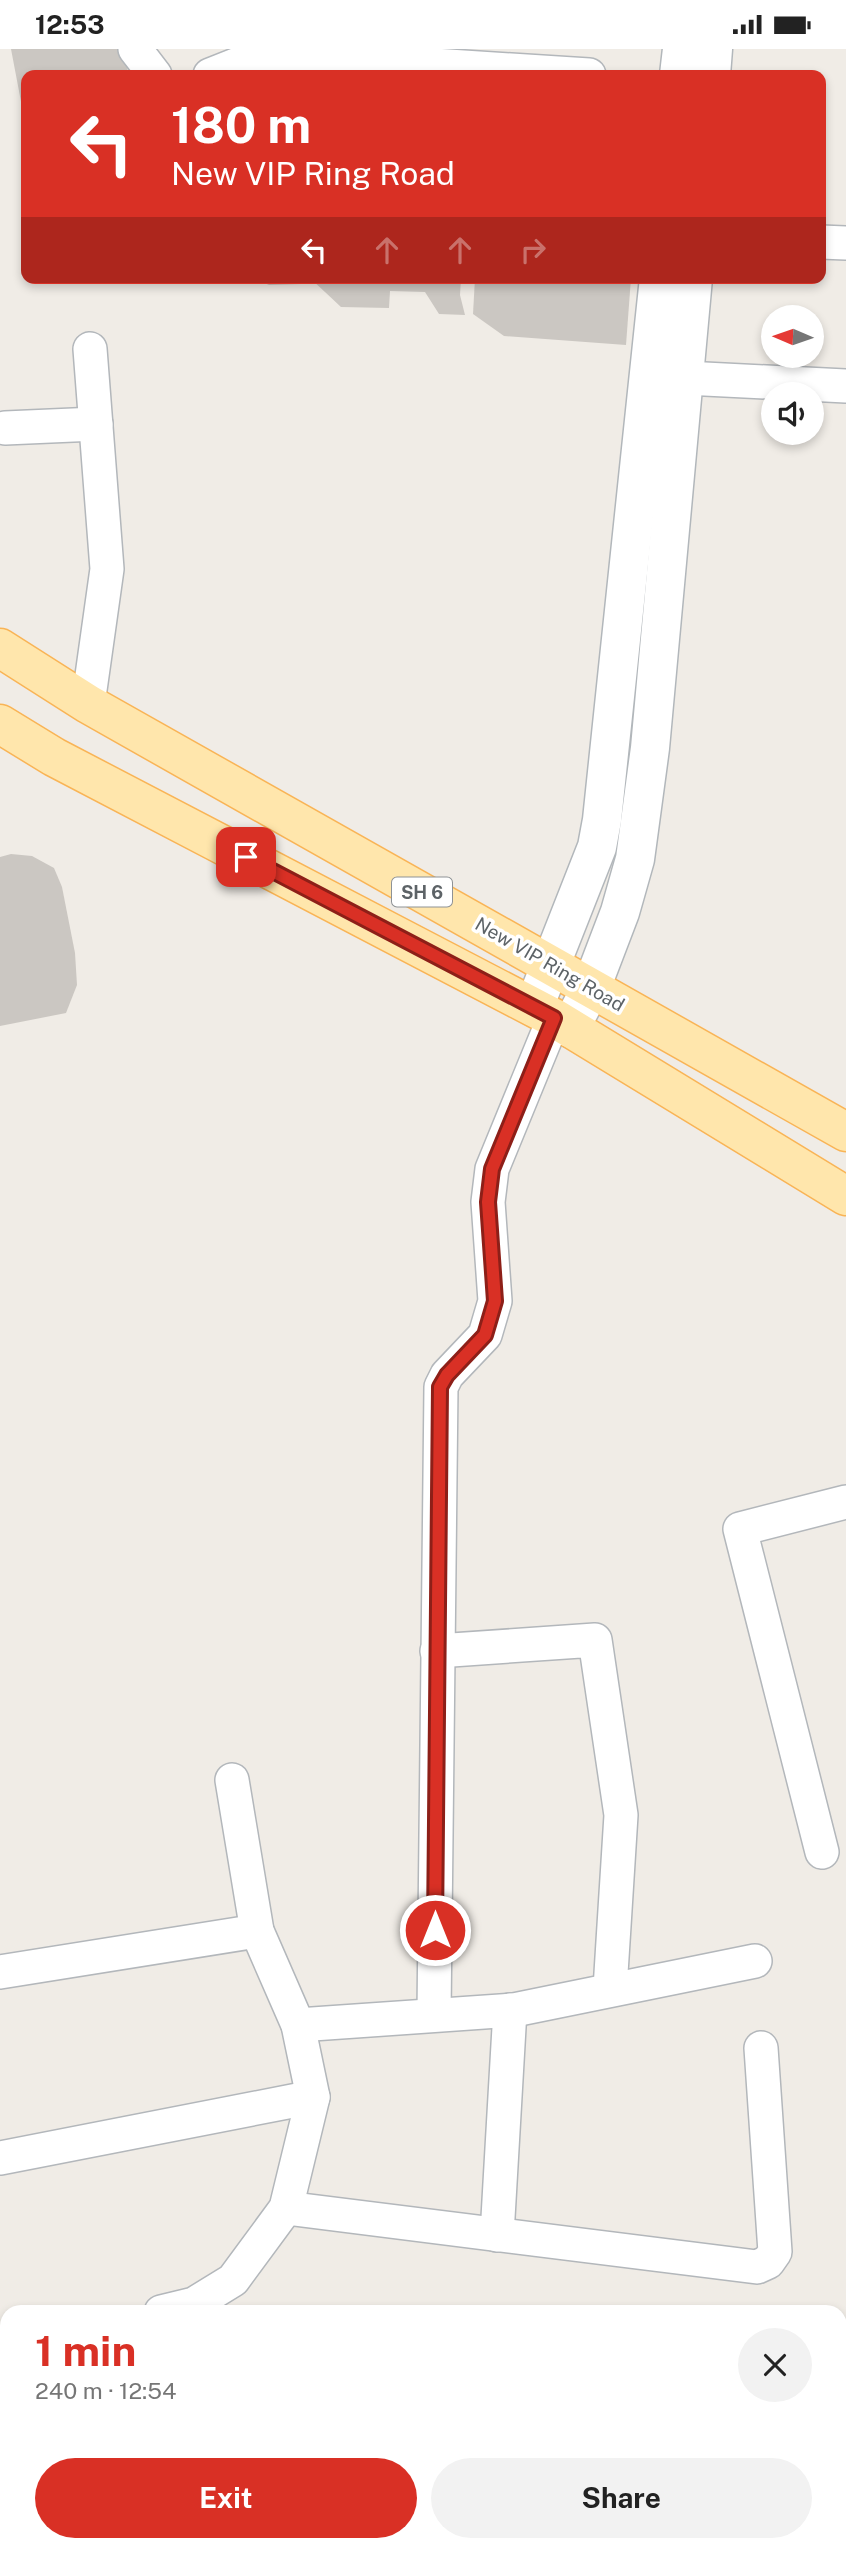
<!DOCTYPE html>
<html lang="en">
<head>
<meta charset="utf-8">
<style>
	body { margin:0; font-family:"Public Sans",sans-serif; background:#f2f2f2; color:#222; height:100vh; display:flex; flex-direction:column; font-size:26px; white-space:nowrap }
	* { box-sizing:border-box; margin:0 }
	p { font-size:23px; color:#767676 }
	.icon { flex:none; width:38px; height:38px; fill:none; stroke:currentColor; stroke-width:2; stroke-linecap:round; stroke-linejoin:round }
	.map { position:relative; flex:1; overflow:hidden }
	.sheet { position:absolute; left:0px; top:2256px; width:847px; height:247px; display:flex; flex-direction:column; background:#fff; border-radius:21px 21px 0 0; box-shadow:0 4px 10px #0003 }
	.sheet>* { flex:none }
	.top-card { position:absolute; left:21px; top:21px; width:805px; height:214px; border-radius:14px; box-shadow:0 4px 10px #0003; background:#d93025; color:#fff; overflow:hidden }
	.needle { width:46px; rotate:272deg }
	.buttons { position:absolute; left:761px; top:256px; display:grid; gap:14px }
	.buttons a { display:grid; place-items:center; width:63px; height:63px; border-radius:50%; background:#fff; box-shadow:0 4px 10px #0003; font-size:35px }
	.pin { position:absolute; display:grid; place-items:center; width:60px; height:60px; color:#fff; margin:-30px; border-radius:14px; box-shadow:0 4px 10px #0006 }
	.me { position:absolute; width:77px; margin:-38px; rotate:0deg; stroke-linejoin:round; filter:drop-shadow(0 0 5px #0008) }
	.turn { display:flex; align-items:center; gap:24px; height:147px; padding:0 35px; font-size:32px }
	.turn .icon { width:91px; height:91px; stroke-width:2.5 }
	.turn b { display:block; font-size:49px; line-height:60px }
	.lanes { display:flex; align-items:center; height:66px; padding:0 35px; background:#0003; justify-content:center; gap:35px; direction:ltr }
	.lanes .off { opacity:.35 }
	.round { display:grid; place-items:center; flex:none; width:74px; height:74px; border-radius:37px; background:#f2f2f2 }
	.head { display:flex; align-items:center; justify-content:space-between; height:119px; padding:0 35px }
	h1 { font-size:42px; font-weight:700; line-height:52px; color:#d93025 }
	.cta { display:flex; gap:14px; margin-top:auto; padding:14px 35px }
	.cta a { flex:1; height:80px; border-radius:42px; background:#d93025; color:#fff; font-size:28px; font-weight:700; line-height:80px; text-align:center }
	.cta a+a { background:#f2f2f2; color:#222 }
	.status { display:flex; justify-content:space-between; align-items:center; height:49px; padding:0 35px; background:#fff; direction:ltr }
	.status svg { height:19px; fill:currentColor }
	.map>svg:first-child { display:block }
	.building { fill:#cbc7c2 }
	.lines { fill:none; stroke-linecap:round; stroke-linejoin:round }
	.street-casing { stroke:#b3b7bb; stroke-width:36 }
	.secondary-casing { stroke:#b2b7bb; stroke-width:41 }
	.primary-casing { stroke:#f9b456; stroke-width:41 }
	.street { stroke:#fff; stroke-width:33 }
	.secondary { stroke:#fff; stroke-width:38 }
	.primary { stroke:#ffe6ac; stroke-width:38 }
	.route-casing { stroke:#8d1f18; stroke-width:18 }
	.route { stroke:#d93025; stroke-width:12 }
	.labels { text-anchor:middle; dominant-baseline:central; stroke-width:7; stroke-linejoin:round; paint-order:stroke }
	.shield { fill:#fff; stroke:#8e9295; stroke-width:2 }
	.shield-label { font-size:18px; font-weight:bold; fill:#5d6367 }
	.street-label { font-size:19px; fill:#5d6367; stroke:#fff }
</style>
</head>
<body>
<div class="status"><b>12:53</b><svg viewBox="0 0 49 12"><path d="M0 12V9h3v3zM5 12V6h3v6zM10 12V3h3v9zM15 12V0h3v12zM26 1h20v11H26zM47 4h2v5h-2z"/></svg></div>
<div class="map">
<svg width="846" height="2501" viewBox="0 0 846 2501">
	<rect width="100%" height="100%" fill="#f0ece6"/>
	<g class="building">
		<polygon points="11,0 122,0 129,26 26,26 26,79"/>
		<polygon points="253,229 301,229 301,235 269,236"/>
		<polygon points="310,229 461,229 460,246 465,266 439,265 425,243 390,242 389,259 341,258"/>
		<polygon points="475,229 631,229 626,296 504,287 473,265"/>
		<polygon points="11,805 32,807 54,819 62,838 75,904 77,936 66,964 0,977 0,808"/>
	</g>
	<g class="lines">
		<g class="street-casing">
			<g id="street">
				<polyline points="135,0 155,26"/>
				<polyline points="210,26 243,13"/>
				<polyline points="404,26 243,13 309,8 589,26"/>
				<polyline points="821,193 846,194"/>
				<polyline points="685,329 846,337"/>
				<polyline points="5,379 96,375"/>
				<polyline points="88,655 107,520 90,300"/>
				<polyline points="437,1602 595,1591 621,1766 610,1940"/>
				<polyline points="822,1803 740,1480 846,1453"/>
				<polyline points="0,1923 257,1882"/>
				<polyline points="434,1965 441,1338 447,1326 485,1286 495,1252 488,1153 492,1120 554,969"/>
				<polyline points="298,1976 514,1961 755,1912"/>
				<polyline points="0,2109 313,2048"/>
				<polyline points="286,2159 757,2218 768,2213 775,2203 761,1999"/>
				<polyline points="497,2186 510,1961"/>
				<polyline points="161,2263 194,2255 233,2231 286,2159 313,2048 298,1976 257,1882 232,1731"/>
				<polyline points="0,2298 7,2297"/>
				<polyline points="0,2425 7,2449"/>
				<polyline points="21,2496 22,2501"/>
			</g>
		</g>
		<g class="secondary-casing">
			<g id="secondary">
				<polyline points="679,26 682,0"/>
				<polyline points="711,26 713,0"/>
				<polyline points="534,958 597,798 602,771 659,229"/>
				<polyline points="570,979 591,939 620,863 635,810 650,699 693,229"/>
				<polyline points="0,2328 7,2330"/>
				<polyline points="840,2478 846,2480"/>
				<polyline points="792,2496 822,2501"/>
			</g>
		</g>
		<g class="primary-casing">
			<g id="primary">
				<polyline points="0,599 88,655 846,1083"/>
				<polyline points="0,675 54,708 554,969 846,1147"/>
			</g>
		</g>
		<use href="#street" class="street"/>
		<use href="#secondary" class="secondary"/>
		<use href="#primary" class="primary"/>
	</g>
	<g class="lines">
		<g class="route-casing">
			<polyline id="route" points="246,808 554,969 492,1120 488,1153 495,1252 485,1286 447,1326 440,1338 435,1881"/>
		</g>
		<use href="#route" class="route"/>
	</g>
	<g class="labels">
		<rect class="shield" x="392" y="828.5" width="60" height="29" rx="5"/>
		<g class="shield-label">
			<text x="422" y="843">SH 6</text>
		</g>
		<g class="street-label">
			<text transform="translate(550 915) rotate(30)">New VIP Ring Road</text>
		</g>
	</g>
</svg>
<div class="buttons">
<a><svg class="needle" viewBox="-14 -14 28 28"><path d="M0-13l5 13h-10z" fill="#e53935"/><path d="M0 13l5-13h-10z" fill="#767676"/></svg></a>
<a><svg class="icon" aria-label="sound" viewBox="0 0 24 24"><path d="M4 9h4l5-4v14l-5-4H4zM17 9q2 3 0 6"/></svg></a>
</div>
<div class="pin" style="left:246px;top:808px;background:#d93025"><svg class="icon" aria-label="arrive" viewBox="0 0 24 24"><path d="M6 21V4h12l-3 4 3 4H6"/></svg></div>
<svg class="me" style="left:435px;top:1881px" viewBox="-20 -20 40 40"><circle r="17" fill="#d93025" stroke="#fff" stroke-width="3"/><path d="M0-11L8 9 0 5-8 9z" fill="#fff"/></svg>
<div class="top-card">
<div class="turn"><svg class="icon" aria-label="left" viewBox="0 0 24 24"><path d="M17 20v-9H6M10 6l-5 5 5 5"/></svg><div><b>180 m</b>New VIP Ring Road</div></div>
<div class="lanes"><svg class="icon" aria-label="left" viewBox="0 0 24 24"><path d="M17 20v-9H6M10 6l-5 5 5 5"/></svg><svg class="icon off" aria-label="ahead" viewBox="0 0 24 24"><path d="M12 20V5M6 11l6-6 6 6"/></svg><svg class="icon off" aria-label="ahead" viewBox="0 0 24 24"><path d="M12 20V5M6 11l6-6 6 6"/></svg><svg class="icon off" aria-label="right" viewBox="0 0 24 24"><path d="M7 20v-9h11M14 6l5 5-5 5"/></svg></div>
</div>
<section class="sheet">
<div class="head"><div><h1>1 min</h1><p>240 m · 12:54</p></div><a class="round"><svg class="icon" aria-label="close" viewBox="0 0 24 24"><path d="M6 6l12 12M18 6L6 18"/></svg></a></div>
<div class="cta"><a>Exit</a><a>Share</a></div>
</section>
</div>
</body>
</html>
